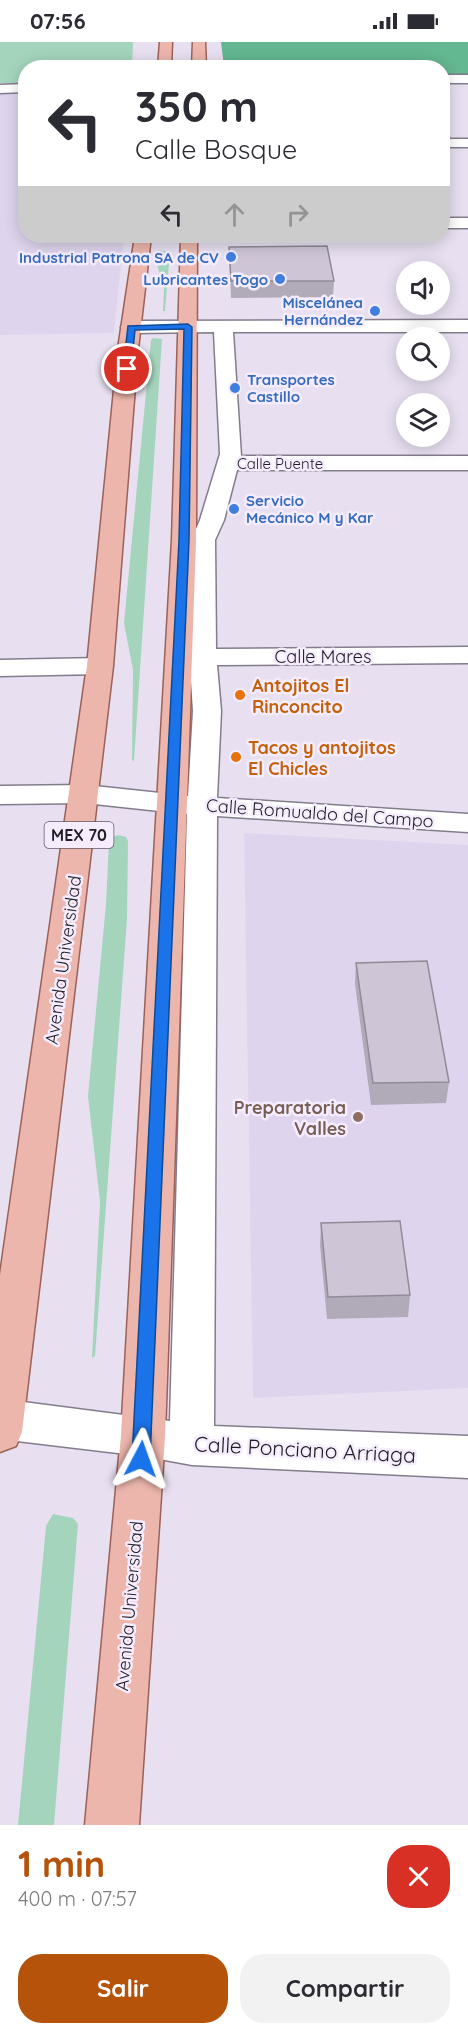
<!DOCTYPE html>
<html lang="es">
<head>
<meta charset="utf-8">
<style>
	body { margin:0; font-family:Quicksand,sans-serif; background:#f2f2f3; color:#2b2b33; height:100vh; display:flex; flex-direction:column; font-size:22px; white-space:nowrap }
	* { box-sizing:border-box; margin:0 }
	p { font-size:20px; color:#7c7c81 }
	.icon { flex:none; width:33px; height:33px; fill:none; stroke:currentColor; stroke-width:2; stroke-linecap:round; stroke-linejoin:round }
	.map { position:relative; height:1783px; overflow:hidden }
	.side { display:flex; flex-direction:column; background:#fff; flex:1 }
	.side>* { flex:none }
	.guide { position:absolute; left:18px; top:18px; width:432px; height:183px; border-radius:24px; box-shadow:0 3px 15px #0003; background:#fff; color:#2b2b33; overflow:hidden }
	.buttons { position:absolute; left:396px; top:219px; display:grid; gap:12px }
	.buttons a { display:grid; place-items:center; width:54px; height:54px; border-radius:50%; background:#fff; box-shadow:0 3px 15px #0003; font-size:30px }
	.pin { position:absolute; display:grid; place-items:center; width:51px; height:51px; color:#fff; margin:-26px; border:3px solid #fff; border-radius:50%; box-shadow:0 2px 6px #0007 }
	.me { position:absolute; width:66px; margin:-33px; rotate:4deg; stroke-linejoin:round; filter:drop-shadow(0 0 4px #0008) }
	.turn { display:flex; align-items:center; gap:21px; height:126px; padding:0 18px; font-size:27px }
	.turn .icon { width:78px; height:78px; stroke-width:2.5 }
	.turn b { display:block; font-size:42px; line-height:51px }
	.lanes { display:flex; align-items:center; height:57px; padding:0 18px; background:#0003; justify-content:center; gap:30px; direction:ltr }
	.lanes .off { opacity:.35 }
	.round { display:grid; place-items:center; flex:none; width:63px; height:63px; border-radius:24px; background:#f2f2f3 }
	.headline { display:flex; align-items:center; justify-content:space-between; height:102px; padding:0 18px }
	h1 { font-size:36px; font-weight:800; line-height:45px; color:#b45309 }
	.action { display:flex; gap:12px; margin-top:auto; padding:12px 18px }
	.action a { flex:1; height:69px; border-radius:24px; background:#b45309; color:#fff; font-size:24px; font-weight:800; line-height:69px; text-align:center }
	.action a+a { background:#f2f2f3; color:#2b2b33 }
	.status { display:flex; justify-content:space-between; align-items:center; height:42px; padding:0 30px; background:#fff; direction:ltr }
	.status svg { height:16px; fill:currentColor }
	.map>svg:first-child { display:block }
	.built { fill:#dfd4ed }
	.green { fill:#a4d5bc }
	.forest { fill:#63b791 }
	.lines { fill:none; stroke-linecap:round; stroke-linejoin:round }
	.minor-casing { stroke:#837c8c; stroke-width:3 }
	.major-casing { stroke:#9c6158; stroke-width:3 }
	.minor { fill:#fff; fill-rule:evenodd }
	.major { fill:#ecb6ac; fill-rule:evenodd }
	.wall { fill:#b1aab9 }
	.building { fill:#cec6d7; stroke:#908b96; stroke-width:1.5 }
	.route { fill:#1a73e8; stroke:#114b97; stroke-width:1.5 }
	.shop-dot { fill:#3f7fe0; stroke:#f5edff; stroke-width:2 }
	.food-dot { fill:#e8710a; stroke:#f5edff; stroke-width:2 }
	.education-dot { fill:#8d6e63; stroke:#f5edff; stroke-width:2 }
	.labels { text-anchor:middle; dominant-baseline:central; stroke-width:5; stroke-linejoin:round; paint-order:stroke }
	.far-shop-label { font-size:15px; font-weight:bold; fill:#366cbe; stroke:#f5edff; text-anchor:end }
	.far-street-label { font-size:15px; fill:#201d23; stroke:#f5edff }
	.shield { fill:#f5edff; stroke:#605b65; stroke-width:1.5 }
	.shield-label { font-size:16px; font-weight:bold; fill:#201d23 }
	.street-label { font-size:18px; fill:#201d23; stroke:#f5edff }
	.food-label { font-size:18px; font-weight:bold; fill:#c56008; stroke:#f5edff; text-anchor:start }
	.education-label { font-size:18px; font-weight:bold; fill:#785e54; stroke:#f5edff; text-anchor:end }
	.near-street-label { font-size:21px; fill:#201d23; stroke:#f5edff }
</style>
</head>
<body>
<div class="status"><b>07:56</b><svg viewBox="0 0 49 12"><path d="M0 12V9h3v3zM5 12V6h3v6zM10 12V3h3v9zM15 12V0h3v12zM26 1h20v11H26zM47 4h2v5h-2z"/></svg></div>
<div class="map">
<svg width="468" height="1783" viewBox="0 0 468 1783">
	<rect width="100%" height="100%" fill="#e8e0f1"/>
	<g class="built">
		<polygon points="0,50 25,50 26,194 124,194 114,291 0,293"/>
		<polygon points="244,791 468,803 468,1346 253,1356"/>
	</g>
	<g class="green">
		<polygon points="0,0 133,0 132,25 26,26 25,41 0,41"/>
		<polygon points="158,208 170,210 165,269 163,269 164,247 156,219"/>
		<polygon points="153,296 162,297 134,719 132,718 133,628 124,581 151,298"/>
		<polygon points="118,793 126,795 128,799 127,877 95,1314 92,1316 100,1160 88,1054 106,862 109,800 111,795"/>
		<polygon points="53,1472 73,1476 78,1482 54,1783 18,1783 46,1484"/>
	</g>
	<polygon class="forest" points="221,0 468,0 468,34 443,34 442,26 224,25"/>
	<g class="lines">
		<g class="minor-casing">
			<g id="minor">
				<rect x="442" y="33" width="26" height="8"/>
				<polygon points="26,42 26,50 0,51 0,43"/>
				<rect x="442" y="97" width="26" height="8"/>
				<rect x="442" y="176" width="26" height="10"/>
				<polygon points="468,278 468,290 233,290 241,414 468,414 468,428 237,428 224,478 215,498 216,607 468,605 468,621 217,623 221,669 217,756 468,772 468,790 217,774 214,1384 468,1394 468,1436 192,1423 143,1414 0,1397 0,1357 170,1379 187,772 85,761 0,762 0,744 85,743 188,754 193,669 190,623 173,621 169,615 173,609 190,607 191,498 200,478 220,412 214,290 131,291 124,289 121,285 124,281 131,279"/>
				<polygon points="100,616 109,618 113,624 109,630 100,632 0,634 0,618"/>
			</g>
		</g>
		<g class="major-casing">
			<g id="major">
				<polygon points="160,0 172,0 171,26 158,26"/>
				<polygon points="193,0 205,0 206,26 192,26"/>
				<polygon points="135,194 151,194 138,307 113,624 22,1390 16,1404 0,1410 0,1233 87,624 118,307"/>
				<polygon points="181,194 197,194 196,498 165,1394 139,1783 85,1783 121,1394 172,498"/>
			</g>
		</g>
		<use href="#minor" class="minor"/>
		<use href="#major" class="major"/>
	</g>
	<g class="wall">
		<polygon points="229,205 334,239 333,255 231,256"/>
		<polygon points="356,921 449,1040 446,1061 371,1063 355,942"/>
		<polygon points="321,1181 410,1253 408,1275 327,1277 320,1203"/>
	</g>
	<g class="building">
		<polygon points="327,204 334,239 231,239 229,205"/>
		<polygon points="427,919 449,1040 373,1041 356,921"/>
		<polygon points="400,1179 410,1253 328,1255 321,1181"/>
	</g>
	<polygon class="route" points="188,282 192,285 189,498 150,1417 148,1423 141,1426 134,1423 132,1417 179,498 184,287 135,288 131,327 127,329 123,327 128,284"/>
	<g class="shop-dot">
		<circle cx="231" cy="215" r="6"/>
		<circle cx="280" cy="237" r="6"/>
		<circle cx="375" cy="269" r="6"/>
		<circle cx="235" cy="346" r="6"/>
		<circle cx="234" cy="467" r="6"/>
	</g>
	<g class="food-dot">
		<circle cx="240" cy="653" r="6"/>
		<circle cx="236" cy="715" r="6"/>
	</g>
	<circle class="education-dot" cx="358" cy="1075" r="6"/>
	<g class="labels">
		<g class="far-shop-label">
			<text x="219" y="215">Industrial Patrona SA de CV</text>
			<text x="268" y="237">Lubricantes Togo</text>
			<text x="363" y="260">Miscelánea<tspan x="363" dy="17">Hernández</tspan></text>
			<text x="247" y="337" text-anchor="start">Transportes<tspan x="247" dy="17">Castillo</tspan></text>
			<text x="246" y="458" text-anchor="start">Servicio<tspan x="246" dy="17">Mecánico M y Kar</tspan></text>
		</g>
		<g class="far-street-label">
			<text x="280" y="421">Calle Puente</text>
		</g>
		<rect class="shield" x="44.5" y="780" width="69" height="26" rx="4.5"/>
		<g class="shield-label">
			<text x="79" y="793">MEX 70</text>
		</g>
		<g class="street-label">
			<text x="323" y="614">Calle Mares</text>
			<text transform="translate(320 771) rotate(4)">Calle Romualdo del Campo</text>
			<text transform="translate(63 918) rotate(-82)">Avenida Universidad</text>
			<text transform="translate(129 1564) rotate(-85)">Avenida Universidad</text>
		</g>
		<g class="food-label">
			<text x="252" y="643">Antojitos El<tspan x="252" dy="21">Rinconcito</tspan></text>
			<text x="248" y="705">Tacos y antojitos<tspan x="248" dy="21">El Chicles</tspan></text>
		</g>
		<g class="education-label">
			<text x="346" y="1065">Preparatoria<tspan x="346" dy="21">Valles</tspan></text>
		</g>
		<g class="near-street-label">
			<text transform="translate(305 1407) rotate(3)">Calle Ponciano Arriaga</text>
		</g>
	</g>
</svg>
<div class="buttons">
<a><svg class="icon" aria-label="sound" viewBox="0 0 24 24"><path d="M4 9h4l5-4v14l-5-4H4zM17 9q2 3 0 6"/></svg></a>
<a><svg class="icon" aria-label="search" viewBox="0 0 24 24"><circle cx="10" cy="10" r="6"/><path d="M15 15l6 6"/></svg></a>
<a><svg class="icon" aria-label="layers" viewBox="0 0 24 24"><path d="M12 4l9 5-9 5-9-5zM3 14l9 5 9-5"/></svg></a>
</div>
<div class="pin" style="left:127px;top:327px;background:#d93025"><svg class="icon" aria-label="arrive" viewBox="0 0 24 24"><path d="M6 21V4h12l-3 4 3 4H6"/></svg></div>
<svg class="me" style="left:141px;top:1417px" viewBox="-20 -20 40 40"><path d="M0-17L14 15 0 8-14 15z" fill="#1a73e8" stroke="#fff" stroke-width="4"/></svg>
<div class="guide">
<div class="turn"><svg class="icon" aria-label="left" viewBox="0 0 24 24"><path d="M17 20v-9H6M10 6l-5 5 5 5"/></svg><div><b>350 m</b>Calle Bosque</div></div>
<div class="lanes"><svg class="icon" aria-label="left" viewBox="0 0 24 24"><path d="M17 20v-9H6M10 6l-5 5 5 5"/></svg><svg class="icon off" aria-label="ahead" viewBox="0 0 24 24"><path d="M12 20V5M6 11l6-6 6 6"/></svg><svg class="icon off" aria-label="right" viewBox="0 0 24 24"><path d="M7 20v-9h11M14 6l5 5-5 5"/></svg></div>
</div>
</div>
<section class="side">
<div class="headline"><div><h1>1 min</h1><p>400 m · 07:57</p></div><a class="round" style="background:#d93025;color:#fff"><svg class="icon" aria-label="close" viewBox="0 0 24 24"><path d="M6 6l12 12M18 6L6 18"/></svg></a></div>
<div class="action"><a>Salir</a><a>Compartir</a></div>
</section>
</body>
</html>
